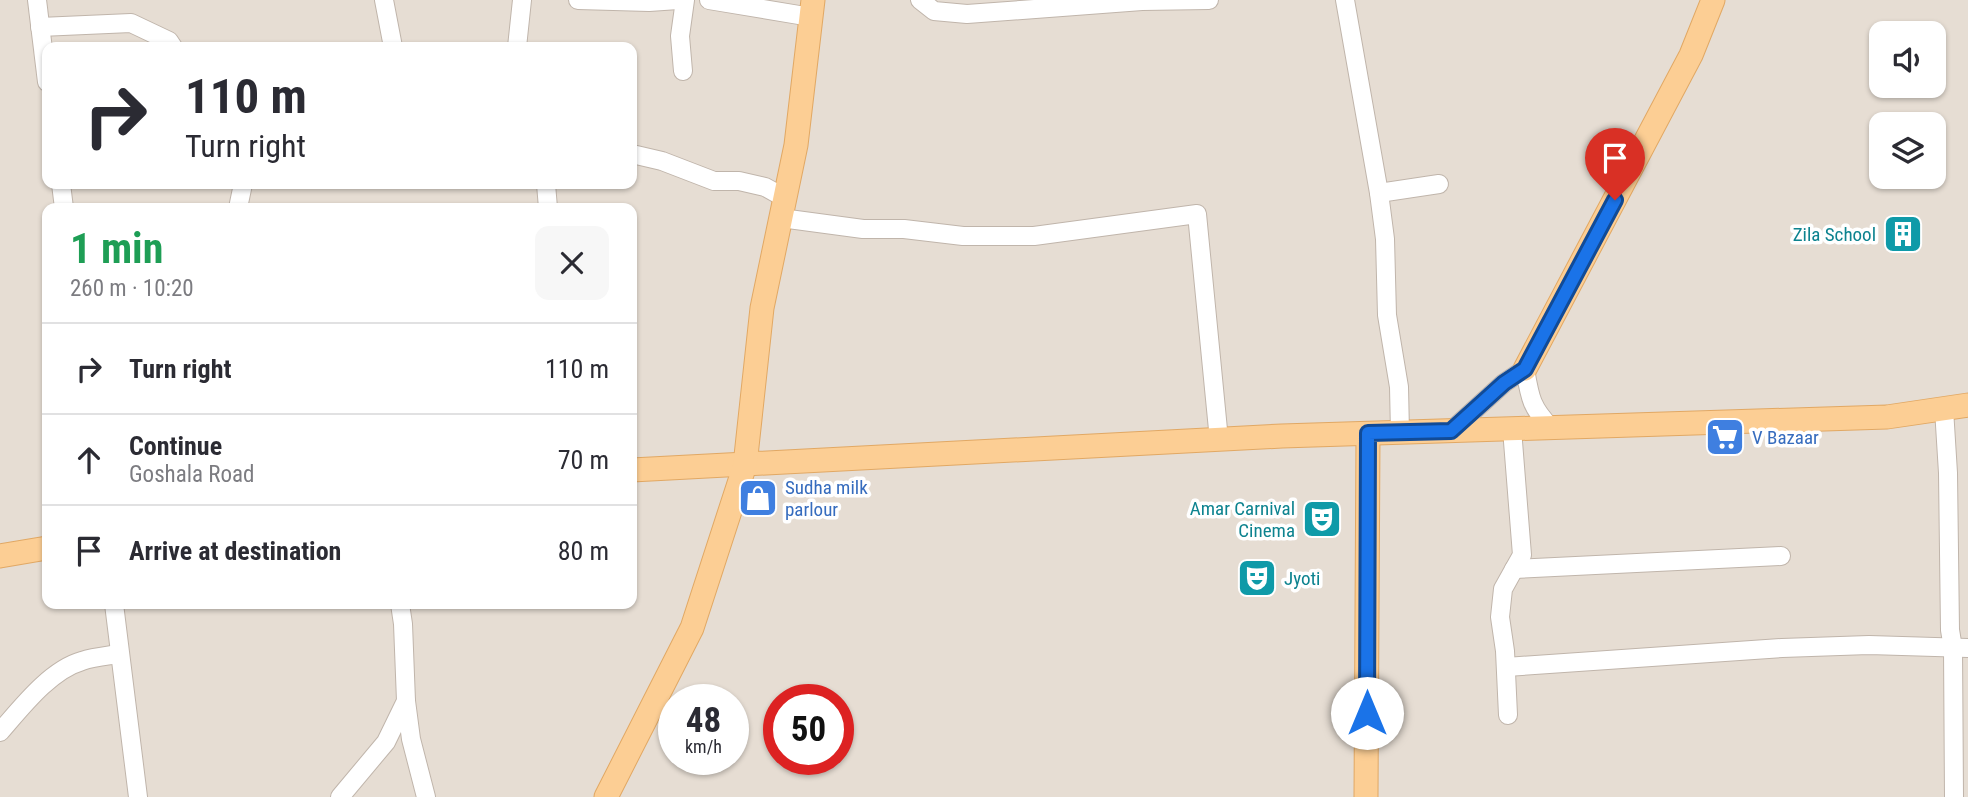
<!DOCTYPE html>
<html lang="en">
<head>
<meta charset="utf-8">
<style>
	body { margin:0; font-family:"Roboto Condensed",sans-serif; background:#f7f7f7; color:#2b2b33; height:100vh; display:flex; flex-direction:column; font-size:26px; white-space:nowrap }
	* { box-sizing:border-box; margin:0 }
	p { font-size:23px; color:#7c7c81 }
	.icon { flex:none; width:38px; height:38px; fill:none; stroke:currentColor; stroke-width:2; stroke-linecap:round; stroke-linejoin:round }
	.map { position:relative; flex:1; overflow:hidden }
	.sheet { position:absolute; left:42px; top:203px; width:595px; height:406px; display:flex; flex-direction:column; background:#fff; border-radius:14px; box-shadow:0 2px 5px #0004 }
	.sheet>* { flex:none }
	.top-card { position:absolute; left:42px; top:42px; width:595px; height:147px; border-radius:14px; box-shadow:0 2px 5px #0004; background:#fff; color:#2b2b33; overflow:hidden }
	.buttons { position:absolute; left:1869px; top:21px; display:grid; gap:14px }
	.buttons a { display:grid; place-items:center; width:77px; height:77px; border-radius:14px; background:#fff; box-shadow:0 2px 5px #0004; font-size:35px }
	.speed { position:absolute; left:658px; top:684px; display:flex; gap:14px; font-size:35px; font-weight:700; text-align:center }
	.speed>* { display:grid; place-content:center; width:91px; height:91px; border-radius:50%; background:#fff; box-shadow:0 2px 5px #0004; line-height:1 }
	.speed small { font-size:18px; font-weight:400 }
	.speed .limit { border:10px solid #d22; background:#fff; color:#111 }
	.pin { position:absolute; display:grid; place-items:center; width:60px; height:60px; color:#fff; margin:-72px -30px; border-radius:50% 50% 50% 0; rotate:-45deg; box-shadow:0 0 7px #0007 }
	.pin .icon { rotate:45deg }
	.me { position:absolute; width:77px; margin:-38px; rotate:0deg; stroke-linejoin:round; filter:drop-shadow(0 0 5px #0008) }
	.turn { display:flex; align-items:center; gap:24px; height:147px; padding:0 28px; font-size:32px }
	.turn .icon { width:91px; height:91px; stroke-width:2.5 }
	.turn b { display:block; font-size:49px; line-height:60px }
	.round { display:grid; place-items:center; flex:none; width:74px; height:74px; border-radius:14px; background:#f7f7f7 }
	.summary { display:flex; align-items:center; justify-content:space-between; height:119px; padding:0 28px }
	h1 { font-size:42px; font-weight:700; line-height:52px; color:#1e9e55 }
	ul { padding:0; list-style:none }
	li { display:flex; align-items:center; gap:21px; height:91px; padding:0 28px; border-top:2px solid #e1e1e2 }
	li div { flex:1 }
	li b { display:block; font-size:26px }
	li em { font-style:normal }
	.map>svg:first-child { display:block }
	.residential { fill:#e6ddd3; fill-rule:evenodd }
	.lines { fill:none; stroke-linecap:round; stroke-linejoin:round }
	.minor-casing { stroke:#c0b5ab; stroke-width:20 }
	.major-casing { stroke:#e1a864; stroke-width:25 }
	.minor { stroke:#fff; stroke-width:18 }
	.major { stroke:#fcce94; stroke-width:23 }
	.route-casing { stroke:#114b97; stroke-width:18 }
	.route { stroke:#1a73e8; stroke-width:12 }
	.labels { text-anchor:middle; dominant-baseline:central; stroke-width:7; stroke-linejoin:round; paint-order:stroke }
	.culture-label { font-size:19px; fill:#0d838f; stroke:#fff; text-anchor:end }
	.shop-label { font-size:19px; fill:#366cbe; stroke:#fff; text-anchor:start }
</style>
</head>
<body>
<div class="map">
<svg width="1968" height="797" viewBox="0 0 1968 797">
	<rect width="100%" height="100%" fill="#f2ece5"/>
	<path class="residential" d="M0,0H1968V797H0ZM1881,33H1934V86H1881ZM47,47H632V184H47ZM1881,124H1934V177H1881ZM47,208H632V604H47ZM674,700H733V760H674ZM779,700H838V760H779Z"/>
	<g class="lines">
		<g class="minor-casing">
			<g id="minor">
				<polyline points="37,0 47,82"/>
				<polyline points="384,0 393,47"/>
				<polyline points="578,0 649,2 678,0"/>
				<polyline points="709,0 811,17"/>
				<polyline points="920,0 934,11 967,14 1142,1 1209,0"/>
				<polyline points="1345,0 1379,193 1385,239 1387,315 1399,387 1400,433"/>
				<polyline points="40,27 131,23 169,41 173,47"/>
				<polyline points="517,47 522,0"/>
				<polyline points="683,71 680,36 685,0"/>
				<polyline points="632,154 662,161 714,181 739,181 765,187 785,198"/>
				<polyline points="61,184 64,208"/>
				<polyline points="546,184 548,208"/>
				<polyline points="1379,193 1439,184"/>
				<polyline points="238,208 243,184"/>
				<polyline points="781,218 863,229 904,229 963,236 1034,236 1197,214 1219,440"/>
				<polyline points="1944,409 1948,473 1950,630 1953,648 1954,797"/>
				<path d="M1451,431L1504,383L1525,369C1530,398 1531,407 1551,428"/>
				<polyline points="1514,569 1781,556"/>
				<polyline points="114,604 138,797"/>
				<polyline points="1506,667 1782,648 1869,645 1968,648"/>
				<polyline points="406,701 411,739 426,797"/>
				<polyline points="1508,715 1505,651 1500,617 1503,589 1522,555 1512,429"/>
				<path d="M0,732C21,708 50,670 82,661C94,657 107,656 119,654"/>
				<polyline points="340,797 386,742 406,701 403,624 400,604"/>
			</g>
		</g>
		<g class="major-casing">
			<g id="major">
				<polyline points="1525,369 1691,55 1713,0"/>
				<polyline points="632,470 1282,436 1887,417 1968,405"/>
				<polyline points="0,556 47,548"/>
				<polyline points="606,797 692,628 745,465 762,308 796,145 813,0"/>
				<polyline points="1366,797 1368,434"/>
			</g>
		</g>
		<use href="#minor" class="minor"/>
		<use href="#major" class="major"/>
	</g>
	<g class="lines">
		<g class="route-casing">
			<polyline id="route" points="1367,713 1368,433 1451,431 1504,383 1525,369 1615,200"/>
		</g>
		<use href="#route" class="route"/>
	</g>
	<defs>
		<g id="building-square" transform="scale(2.0125)"><rect x="-9" y="-9" width="18" height="18" rx="4" fill="#0f9aa8" stroke="#fff"/><path d="M-4-6H4V6H1V3H-1V6H-4ZM-2.5-4.3h1.7v1.8h-1.7ZM.8-4.3h1.7v1.8H.8ZM-2.5-1h1.7V.8h-1.7ZM.8-1h1.7V.8H.8Z" fill="#fff"/></g>
		<g id="supermarket-square" transform="scale(2.0125)"><rect x="-9" y="-9" width="18" height="18" rx="4" fill="#3f7fe0" stroke="#fff"/><path d="M-6-5.5h2.5l.6 2H6L4.5 2H-2.5L-4.4-4H-6ZM-1.5 3.2a1.3 1.3 0 1 0 .1 0ZM3 3.2a1.3 1.3 0 1 0 .1 0Z" fill="#fff"/></g>
		<g id="shop-square" transform="scale(2.0125)"><rect x="-9" y="-9" width="18" height="18" rx="4" fill="#3f7fe0" stroke="#fff"/><path d="M-5-2.5h2.3a2.7 3.5 0 0 1 5.4 0H5L5.5 6h-11ZM-1.5-2.5h3a1.5 2.3 0 0 0-3 0Z" fill="#fff"/></g>
		<g id="theatre-square" transform="scale(2.0125)"><rect x="-9" y="-9" width="18" height="18" rx="4" fill="#0f9aa8" stroke="#fff"/><path d="M-5-5.5Q0-4 5-5.5V0Q5 5 0 6Q-5 5-5 0ZM-3.3-2.5H-1v1.5H-3.3ZM1-2.5H3.3v1.5H1ZM-2.8 1Q0 5.5 2.8 1Z" fill="#fff"/></g>
	</defs>
	<g fill-rule="evenodd">
		<use href="#building-square" x="1903" y="234"/>
		<use href="#supermarket-square" x="1725" y="437"/>
		<use href="#shop-square" x="758" y="498"/>
		<use href="#theatre-square" x="1322" y="519"/>
		<use href="#theatre-square" x="1257" y="578"/>
	</g>
	<g class="labels">
		<g class="culture-label">
			<text x="1876" y="234">Zila School</text>
			<text x="1295" y="508">Amar Carnival<tspan x="1295" dy="22">Cinema</tspan></text>
			<text x="1284" y="578" text-anchor="start">Jyoti</text>
		</g>
		<g class="shop-label">
			<text x="1752" y="437">V Bazaar</text>
			<text x="785" y="487">Sudha milk<tspan x="785" dy="22">parlour</tspan></text>
		</g>
	</g>
</svg>
<div class="buttons">
<a><svg class="icon" aria-label="sound" viewBox="0 0 24 24"><path d="M4 9h4l5-4v14l-5-4H4zM17 9q2 3 0 6"/></svg></a>
<a><svg class="icon" aria-label="layers" viewBox="0 0 24 24"><path d="M12 4l9 5-9 5-9-5zM3 14l9 5 9-5"/></svg></a>
</div>
<div class="speed"><div>48<small>km/h</small></div><div class="limit">50</div></div>
<div class="pin" style="left:1615px;top:200px;background:#d93025"><svg class="icon" aria-label="arrive" viewBox="0 0 24 24"><path d="M6 21V4h12l-3 4 3 4H6"/></svg></div>
<svg class="me" style="left:1367px;top:713px" viewBox="-20 -20 40 40"><circle r="19" fill="#fff"/><path d="M0-13L10 11 0 6-10 11z" fill="#1a73e8"/></svg>
<div class="top-card">
<div class="turn"><svg class="icon" aria-label="right" viewBox="0 0 24 24"><path d="M7 20v-9h11M14 6l5 5-5 5"/></svg><div><b>110 m</b>Turn right</div></div>
</div>
<section class="sheet">
<div class="summary"><div><h1>1 min</h1><p>260 m · 10:20</p></div><a class="round"><svg class="icon" aria-label="close" viewBox="0 0 24 24"><path d="M6 6l12 12M18 6L6 18"/></svg></a></div>
<ul>
<li><svg class="icon" aria-label="right" viewBox="0 0 24 24"><path d="M7 20v-9h11M14 6l5 5-5 5"/></svg><div><b>Turn right</b></div><em>110 m</em></li>
<li><svg class="icon" aria-label="ahead" viewBox="0 0 24 24"><path d="M12 20V5M6 11l6-6 6 6"/></svg><div><b>Continue</b><p>Goshala Road</p></div><em>70 m</em></li>
<li><svg class="icon" aria-label="arrive" viewBox="0 0 24 24"><path d="M6 21V4h12l-3 4 3 4H6"/></svg><div><b>Arrive at destination</b></div><em>80 m</em></li>
</ul>
</section>
</div>
</body>
</html>
